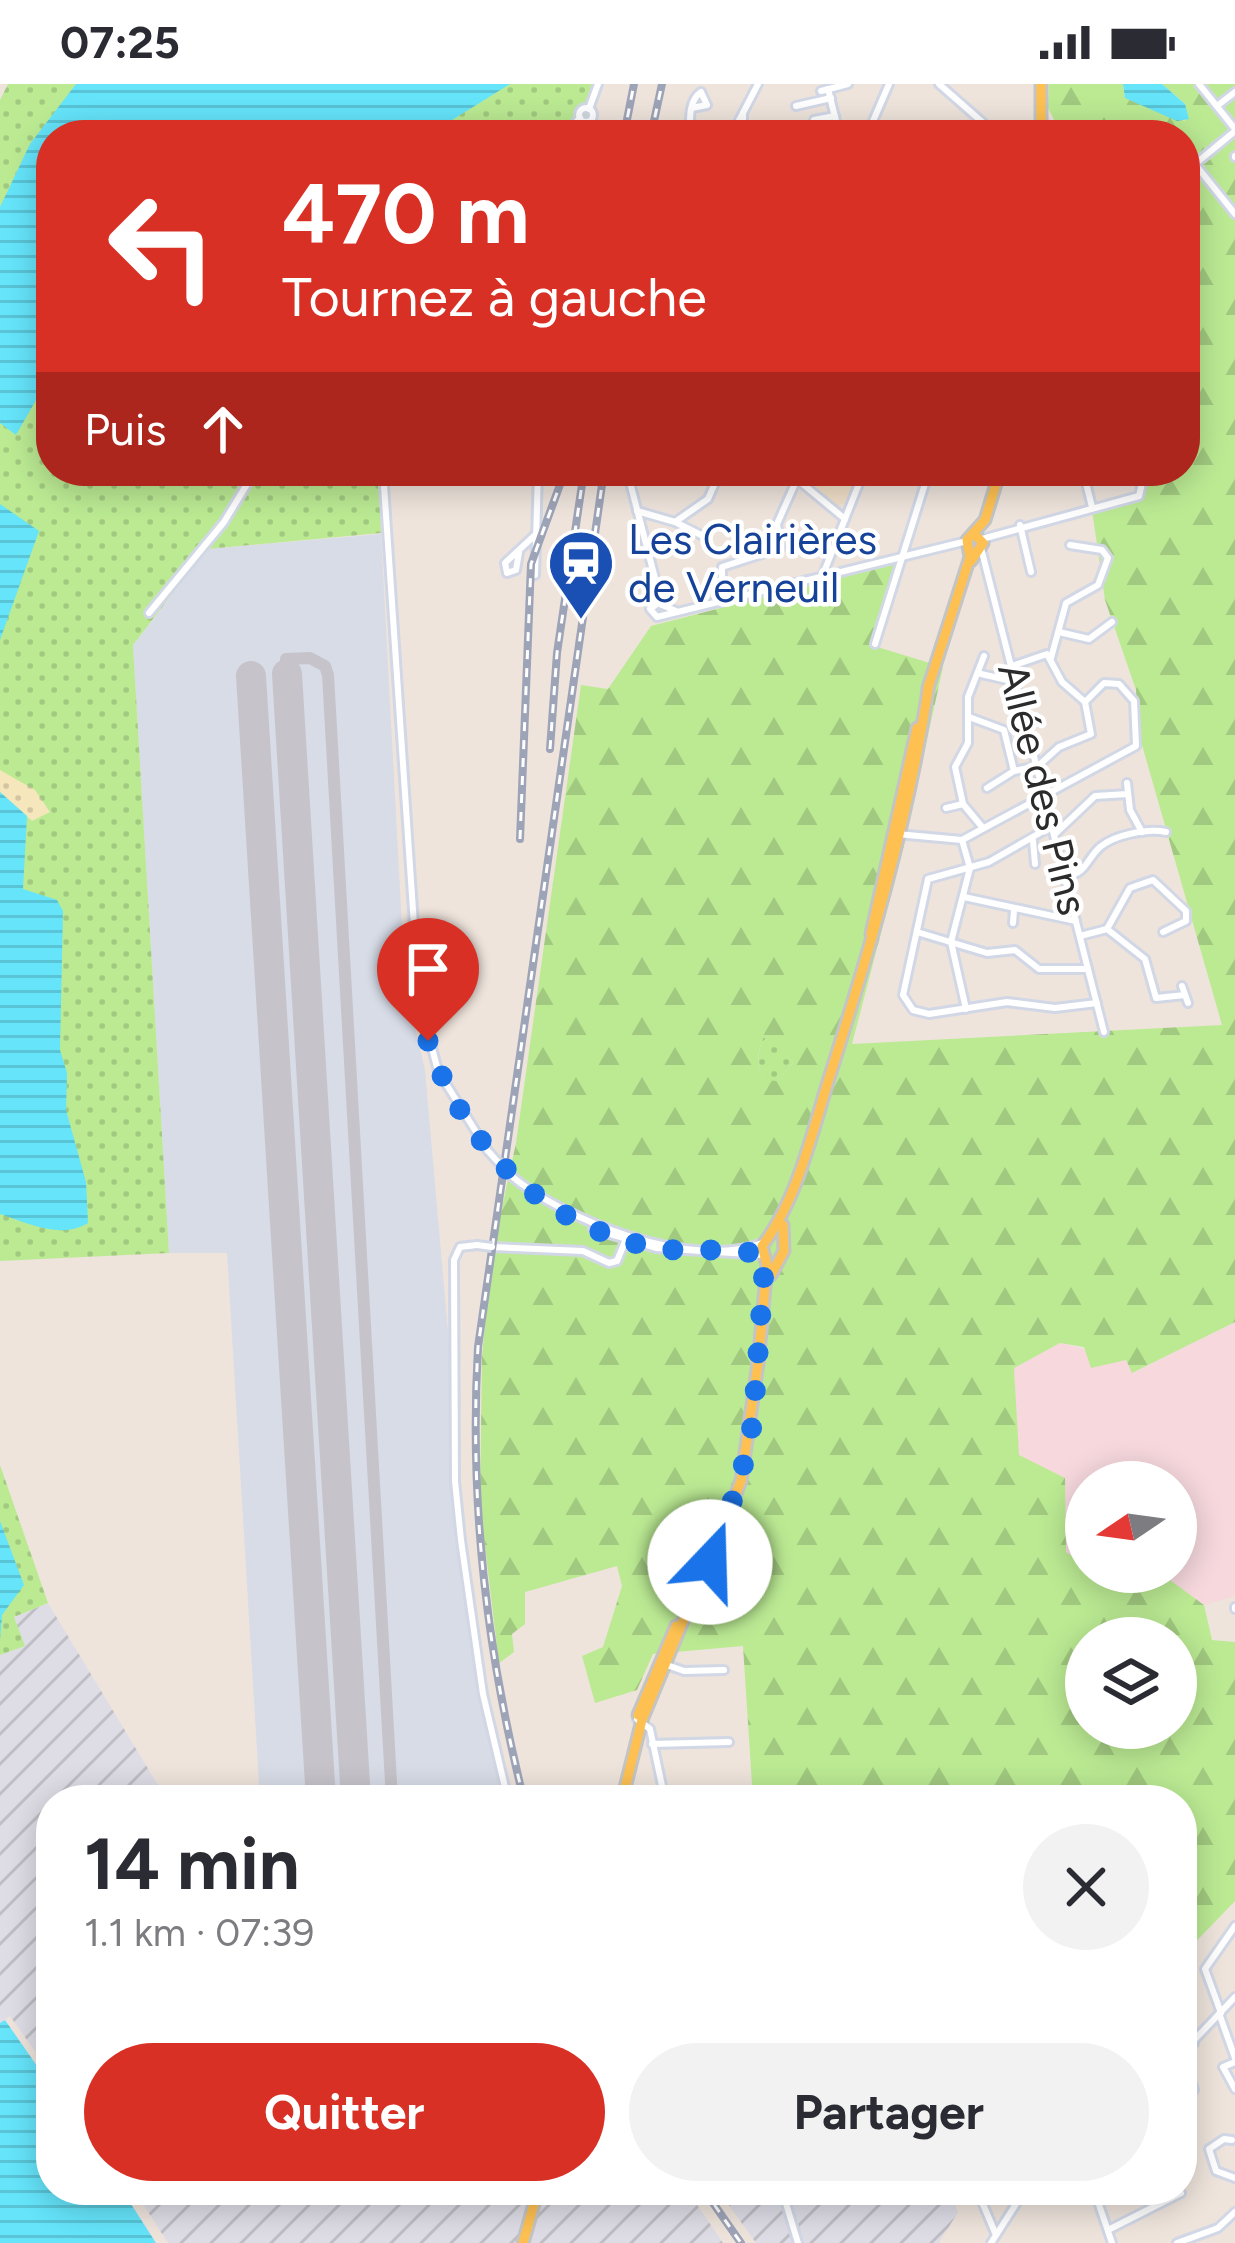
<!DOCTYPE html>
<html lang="fr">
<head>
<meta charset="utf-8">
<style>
	body { margin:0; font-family:Figtree,sans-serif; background:#f2f2f3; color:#2b2b33; height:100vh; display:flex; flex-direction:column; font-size:45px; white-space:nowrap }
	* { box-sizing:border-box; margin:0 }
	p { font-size:39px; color:#7c7c81 }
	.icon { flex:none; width:66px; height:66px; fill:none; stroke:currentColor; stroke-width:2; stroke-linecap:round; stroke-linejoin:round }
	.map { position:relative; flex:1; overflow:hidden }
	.details { position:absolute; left:36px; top:1701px; width:1161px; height:420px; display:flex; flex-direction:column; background:#fff; border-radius:48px; box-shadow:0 6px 30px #0003 }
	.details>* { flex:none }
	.guide { position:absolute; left:36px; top:36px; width:1164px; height:366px; border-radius:48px; box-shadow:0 6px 30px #0003; background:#d93025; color:#fff; overflow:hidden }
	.needle { width:78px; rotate:257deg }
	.fabs { position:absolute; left:1065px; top:1377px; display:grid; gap:24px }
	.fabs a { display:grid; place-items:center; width:132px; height:132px; border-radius:50%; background:#fff; box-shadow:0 6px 30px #0003; font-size:60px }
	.pin { position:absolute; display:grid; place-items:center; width:102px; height:102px; color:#fff; margin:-123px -51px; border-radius:50% 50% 50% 0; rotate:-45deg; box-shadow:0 0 12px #0007 }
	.pin .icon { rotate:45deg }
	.me { position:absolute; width:132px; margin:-66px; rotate:21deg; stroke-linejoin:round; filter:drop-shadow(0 0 9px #0008) }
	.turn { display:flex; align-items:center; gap:42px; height:252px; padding:0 48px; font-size:54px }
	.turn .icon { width:156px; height:156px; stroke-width:2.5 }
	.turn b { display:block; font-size:84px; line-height:102px }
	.then { display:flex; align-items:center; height:114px; padding:0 48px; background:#0003; gap:24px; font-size:45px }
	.round { display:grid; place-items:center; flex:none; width:126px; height:126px; border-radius:63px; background:#f2f2f3 }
	.headline { display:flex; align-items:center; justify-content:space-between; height:204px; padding:0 48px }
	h1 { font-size:72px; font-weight:700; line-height:90px }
	.action { display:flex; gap:24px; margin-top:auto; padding:24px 48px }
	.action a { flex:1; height:138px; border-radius:72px; background:#d93025; color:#fff; font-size:48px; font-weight:700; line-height:138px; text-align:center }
	.action a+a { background:#f2f2f3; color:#2b2b33 }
	.status { display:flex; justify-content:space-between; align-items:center; height:84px; padding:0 60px; background:#fff; direction:ltr }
	.status svg { height:33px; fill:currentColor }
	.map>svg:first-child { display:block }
	.industrial { fill:url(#industrial-furrows) }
	.education { fill:#f1e0c9 }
	.medical { fill:#f6d8dd }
	.airport { fill:#d7dce7 }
	.green { fill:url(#green-dots) }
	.forest { fill:url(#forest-firs); fill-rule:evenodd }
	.sand { fill:url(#sand-dots) }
	.water { fill:url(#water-rules) }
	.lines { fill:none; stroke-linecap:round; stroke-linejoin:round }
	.taxiway { stroke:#c6c4ca; stroke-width:12 }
	.runway { stroke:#c6c4ca; stroke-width:30 }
	.minor-casing { stroke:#d1d7e5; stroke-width:12 }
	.major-casing { stroke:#c4c4c4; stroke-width:15 }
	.minor { stroke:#fff; stroke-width:6 }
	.major { stroke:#fec151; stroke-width:9 }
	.rail-casing { stroke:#9ea4b7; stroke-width:8 }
	.rail { stroke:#fff; stroke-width:3; stroke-dasharray:9; stroke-linecap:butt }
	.minor-bridge-casing { stroke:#d1d7e5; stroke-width:12; stroke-linecap:butt }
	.minor-bridge { stroke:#fff; stroke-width:6 }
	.route { stroke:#1a73e8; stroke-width:21; stroke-dasharray:0 37.8 }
	.labels { text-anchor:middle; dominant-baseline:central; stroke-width:9; stroke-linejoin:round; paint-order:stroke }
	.transit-label { font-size:42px; fill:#164399; stroke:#fff; text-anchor:start }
	.street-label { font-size:42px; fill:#2b2b2b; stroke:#fff }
</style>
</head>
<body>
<div class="status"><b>07:25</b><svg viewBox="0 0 49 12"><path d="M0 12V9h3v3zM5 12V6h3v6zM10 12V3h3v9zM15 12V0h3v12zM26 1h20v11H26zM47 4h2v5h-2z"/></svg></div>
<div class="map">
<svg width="1235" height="2159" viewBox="0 0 1235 2159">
	<defs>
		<pattern id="industrial-furrows" width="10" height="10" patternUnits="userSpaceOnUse" patternTransform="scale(3)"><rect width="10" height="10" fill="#dedde6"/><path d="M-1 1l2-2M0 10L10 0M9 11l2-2" fill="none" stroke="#bfbec5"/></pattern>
		<pattern id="green-dots" width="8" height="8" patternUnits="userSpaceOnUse" patternTransform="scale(3)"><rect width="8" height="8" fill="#bbea93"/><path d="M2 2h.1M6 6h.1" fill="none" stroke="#a1c97f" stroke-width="1.8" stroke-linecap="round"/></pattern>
		<pattern id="forest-firs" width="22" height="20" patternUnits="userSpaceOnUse" patternTransform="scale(3)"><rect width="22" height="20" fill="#bbea93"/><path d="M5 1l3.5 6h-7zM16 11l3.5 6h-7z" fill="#a1c97f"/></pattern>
		<pattern id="sand-dots" width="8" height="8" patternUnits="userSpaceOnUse" patternTransform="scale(3)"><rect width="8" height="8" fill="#f6e6bc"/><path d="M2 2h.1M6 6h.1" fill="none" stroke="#d3c5a2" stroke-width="1.8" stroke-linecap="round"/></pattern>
		<pattern id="water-rules" width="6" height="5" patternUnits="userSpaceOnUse" patternTransform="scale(3)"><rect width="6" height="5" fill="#65e4fa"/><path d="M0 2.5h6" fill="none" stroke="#58c4d6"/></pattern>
	</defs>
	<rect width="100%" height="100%" fill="#eee4dc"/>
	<g class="industrial">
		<polygon points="48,1519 167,1716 51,1716 51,1990 10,1932 0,1939 0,1571 24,1562 14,1533"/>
		<polygon points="134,2106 687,2106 723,2159 168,2159"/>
		<polygon points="718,2106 778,2106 793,2159 756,2159"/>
		<polygon points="785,2106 950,2106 958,2128 939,2159 802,2159"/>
	</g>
	<polygon class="education" points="814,387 856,397 850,417 835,423 807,400"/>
	<polygon class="medical" points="1235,1238 1235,1512 1204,1521 1159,1488 1176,1488 1176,1398 1086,1398 1086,1482 1066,1468 1065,1394 1019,1372 1014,1284 1060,1259 1126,1276 1133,1289"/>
	<polygon class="airport" points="381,450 405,900 425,986 451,1282 454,1436 476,1580 507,1716 260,1716 227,1169 169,1169 133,561 208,465"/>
	<g class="green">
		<polygon points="8,0 603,0 592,30 571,51 51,51 51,387 379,387 381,449 207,465 133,561 169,1169 0,1177 0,16"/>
		<path d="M772,950L793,979L777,997H763C756,981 757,970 763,954Z"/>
		<polygon points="0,1381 48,1519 14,1533 25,1562 0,1571"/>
	</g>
	<path class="forest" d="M1049,0H1123L1125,14L1185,37V20L1162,0H1235V1238L1132,1289L1126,1276L1091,1284L1084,1263L1060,1259L1014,1284L1019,1371L1065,1394L1066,1468L1086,1482V1488H1159L1204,1521L1212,1556L1235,1558V1817L1182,1872V1716H753L743,1562L653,1570L637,1606L595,1619L582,1572L603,1563L622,1502L617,1482L525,1508V1540L512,1550L514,1568L499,1579L480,1421L482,1272L492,1170L516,1059L581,601L608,605L651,542L898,478L874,562L943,583L902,769L852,960L1222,941L1138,647L1136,606L1105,516L1092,426L1141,414L1149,387H1185V51H1062L1048,24ZM772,951L793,979L777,997L763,996C756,981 757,970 763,954ZM1086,1554H1176V1644H1086Z"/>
	<polygon class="sand" points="0,686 35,706 50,728 32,737 0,708"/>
	<g class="water">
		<polygon points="76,0 510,0 428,51 51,51 51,290 16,351 0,339 0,123 30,60"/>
		<polygon points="1123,0 1162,0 1185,20 1189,35 1177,37 1125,14"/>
		<polygon points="0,420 39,447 0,556"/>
		<path d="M0,708L27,732L23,805L57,816L63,827L60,966L67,989L66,1026L86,1098L88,1139C61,1156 28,1139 0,1130Z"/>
		<polygon points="0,1437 24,1501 2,1531 0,1556"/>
		<polygon points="5,1936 51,2002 51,2106 122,2106 156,2159 0,2159 0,1939"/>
	</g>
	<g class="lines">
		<polyline class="taxiway" points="287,590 286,575 310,574 325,582 328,591 392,1716"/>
		<g class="runway">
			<polyline points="287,590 356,1716"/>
			<polyline points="251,592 321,1716"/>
		</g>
		<g class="minor-casing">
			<g id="minor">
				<polyline points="939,0 997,51"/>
				<polyline points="1199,0 1235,45"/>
				<polyline points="828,5 837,41 847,51"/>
				<polyline points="821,7 848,0"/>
				<polyline points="796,22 831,14"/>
				<polyline points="1217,22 1235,8"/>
				<circle cx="586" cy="31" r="7"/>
				<polyline points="589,25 598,0"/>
				<polyline points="814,36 835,32"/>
				<polyline points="1235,47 1195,80 1235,130"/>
				<polyline points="731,50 743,40 743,29"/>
				<polyline points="732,50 758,0"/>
				<polyline points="564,51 580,34"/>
				<path d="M690,51C690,36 688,17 701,8L707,21L692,24"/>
				<polyline points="867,51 889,0"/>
				<polyline points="1235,73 1235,72"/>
				<polyline points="383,387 419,914 438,987 488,1067"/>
				<polyline points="627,387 662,521"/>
				<polyline points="787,387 845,435"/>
				<polyline points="1083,387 1092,423"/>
				<polyline points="637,427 675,438 708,415 715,399"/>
				<polyline points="675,438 703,452"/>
				<polyline points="1020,441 1031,488"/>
				<polyline points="982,455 1139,412 1145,387"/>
				<polyline points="981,464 1104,948"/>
				<polyline points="519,468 516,486 507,489 505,479 534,452"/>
				<polyline points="535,491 538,387"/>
				<polyline points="822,493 864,387"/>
				<polyline points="722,518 722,483 780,464 777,440 797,395"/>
				<polyline points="678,528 658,519 650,525 657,533 967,457"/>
				<polyline points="149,529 224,438 255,387"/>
				<polyline points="1059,548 1089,555 1112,538"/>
				<polyline points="875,560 929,387"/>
				<polyline points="1051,574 1066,519 1098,501 1108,474 1102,466 1070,461"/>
				<polyline points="981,590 1016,598"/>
				<polyline points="969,633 1004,646 1014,687 1038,682 1059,663 1091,650 1085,618 1062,598 1047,570 1012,582"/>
				<polyline points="1127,699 1130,726 1142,748"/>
				<polyline points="987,704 1014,687"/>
				<polyline points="946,724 963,720"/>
				<polyline points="1052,742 989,778 928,795 903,911 913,926 929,930 1007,918 1055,924 1097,919"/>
				<polyline points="983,744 963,720 955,683 968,659 968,613 984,572"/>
				<polyline points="1056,749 1095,712 1128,710"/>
				<polyline points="897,750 962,756 1136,662 1134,617 1119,600 1104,599 1085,618"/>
				<polyline points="962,756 970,784 951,858 966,925"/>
				<polyline points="1033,757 1035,780"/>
				<path d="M1065,793C1088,788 1085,777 1100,763C1114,751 1148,744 1166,748"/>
				<polyline points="964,813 1076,837"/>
				<polyline points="1013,839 1014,826"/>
				<polyline points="1107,845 1130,804 1153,796 1186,827 1186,837 1163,848"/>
				<polyline points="917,848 987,869 1015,866 1039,885 1088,885"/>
				<polyline points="1080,852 1107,845 1145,875 1156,914 1185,911"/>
				<polyline points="1182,902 1188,919"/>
				<path d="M509,1090C562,1136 693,1187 762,1159"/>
				<polyline points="593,1145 656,1164 763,1171"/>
				<polyline points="477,1161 460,1163 454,1176 455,1397 461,1456 483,1610 508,1716"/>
				<polyline points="492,1163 583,1167 609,1179 617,1177 626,1155"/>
				<polyline points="1235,1523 1235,1525"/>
				<polyline points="664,1580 684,1587 724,1586"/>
				<polyline points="637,1635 650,1645 665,1716"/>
				<polyline points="652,1660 729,1658"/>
				<polyline points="1221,1929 1205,1885 1235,1842"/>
				<polyline points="1220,1932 1235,1974"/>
				<polyline points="1182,1935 1189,1939 1194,1959"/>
				<polyline points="1182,1969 1235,1913"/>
				<polyline points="1182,1972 1194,2006"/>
				<polyline points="1235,1978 1223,1983 1235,2005"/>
				<polyline points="1232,2056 1224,2055 1209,2065 1216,2087 1235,2094"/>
				<polyline points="782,2106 798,2159"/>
				<polyline points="977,2106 996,2151"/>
				<polyline points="1094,2106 1112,2159"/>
				<polyline points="1108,2146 1181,2109"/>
				<polyline points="991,2159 1025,2106"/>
				<polyline points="1177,2159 1218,2144 1235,2128"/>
			</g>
		</g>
		<g class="major-casing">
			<g id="major">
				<polyline points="1041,51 1041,0"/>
				<polyline points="971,477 983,459 974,450"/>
				<polyline points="928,604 970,473 967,456 985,436 1000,387"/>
				<polyline points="871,850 917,644"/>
				<polyline points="771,1191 784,1167 783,1141"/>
				<path d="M758,1280L767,1181L762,1162C795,1120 811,1054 827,1001C869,868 908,739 929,600"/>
				<polyline points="638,1631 676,1542"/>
				<polyline points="623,1712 642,1636 741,1397 758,1279"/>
				<polyline points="523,2159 538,2106"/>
			</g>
		</g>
		<use href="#minor" class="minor"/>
		<use href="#major" class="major"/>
		<g class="rail-casing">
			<g id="rail">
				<polyline points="624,51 634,0"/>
				<polyline points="651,51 662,0"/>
				<polyline points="550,665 557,569 584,387"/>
				<polyline points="520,755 531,480 565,387"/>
				<path d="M524,1716C486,1566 469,1417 478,1263L604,387"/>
				<polyline points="704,2106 741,2159"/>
			</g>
		</g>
		<use href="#rail" class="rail"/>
		<g class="minor-bridge-casing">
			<g id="minor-bridge">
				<polyline points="488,1067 509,1090"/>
				<polyline points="477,1161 492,1163"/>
			</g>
		</g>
		<use href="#minor-bridge" class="minor-bridge"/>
	</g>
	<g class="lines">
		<path class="route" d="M428,957C464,1062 544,1143 656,1164C691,1170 733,1160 765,1173L753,1338L740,1396L710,1478"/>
	</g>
	<defs>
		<g id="station-pin" transform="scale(3.45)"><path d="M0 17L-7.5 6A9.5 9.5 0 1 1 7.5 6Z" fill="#1a4fb4" stroke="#fff"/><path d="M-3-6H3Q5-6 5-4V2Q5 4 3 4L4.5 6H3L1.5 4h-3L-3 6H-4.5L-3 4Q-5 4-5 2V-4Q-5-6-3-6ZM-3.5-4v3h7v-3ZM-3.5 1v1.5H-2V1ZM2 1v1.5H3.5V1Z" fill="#fff"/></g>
	</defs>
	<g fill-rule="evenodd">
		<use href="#station-pin" x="581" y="479"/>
	</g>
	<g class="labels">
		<g class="transit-label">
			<text x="628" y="455">Les Clairières<tspan x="628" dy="48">de Verneuil</tspan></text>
		</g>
		<g class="street-label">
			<text transform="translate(1043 705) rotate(76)">Allée des Pins</text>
		</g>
	</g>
</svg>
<div class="fabs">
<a><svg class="needle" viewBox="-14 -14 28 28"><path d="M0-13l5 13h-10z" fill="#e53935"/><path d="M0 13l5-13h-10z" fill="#7c7c81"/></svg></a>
<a><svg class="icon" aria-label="layers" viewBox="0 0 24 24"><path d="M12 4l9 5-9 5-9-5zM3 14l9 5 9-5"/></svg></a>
</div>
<div class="pin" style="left:428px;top:957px;background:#d93025"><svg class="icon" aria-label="arrive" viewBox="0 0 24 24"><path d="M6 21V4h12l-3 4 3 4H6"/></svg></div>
<svg class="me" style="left:710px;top:1478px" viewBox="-20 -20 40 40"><circle r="19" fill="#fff"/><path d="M0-13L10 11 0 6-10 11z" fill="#1a73e8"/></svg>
<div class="guide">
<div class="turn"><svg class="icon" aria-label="left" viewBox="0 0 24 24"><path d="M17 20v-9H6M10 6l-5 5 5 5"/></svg><div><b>470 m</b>Tournez à gauche</div></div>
<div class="then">Puis<svg class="icon" aria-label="ahead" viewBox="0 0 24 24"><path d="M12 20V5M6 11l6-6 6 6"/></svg></div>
</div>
<section class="details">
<div class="headline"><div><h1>14 min</h1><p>1.1 km · 07:39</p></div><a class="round"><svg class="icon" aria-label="close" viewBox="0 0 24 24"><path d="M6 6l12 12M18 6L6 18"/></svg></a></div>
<div class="action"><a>Quitter</a><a>Partager</a></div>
</section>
</div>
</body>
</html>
